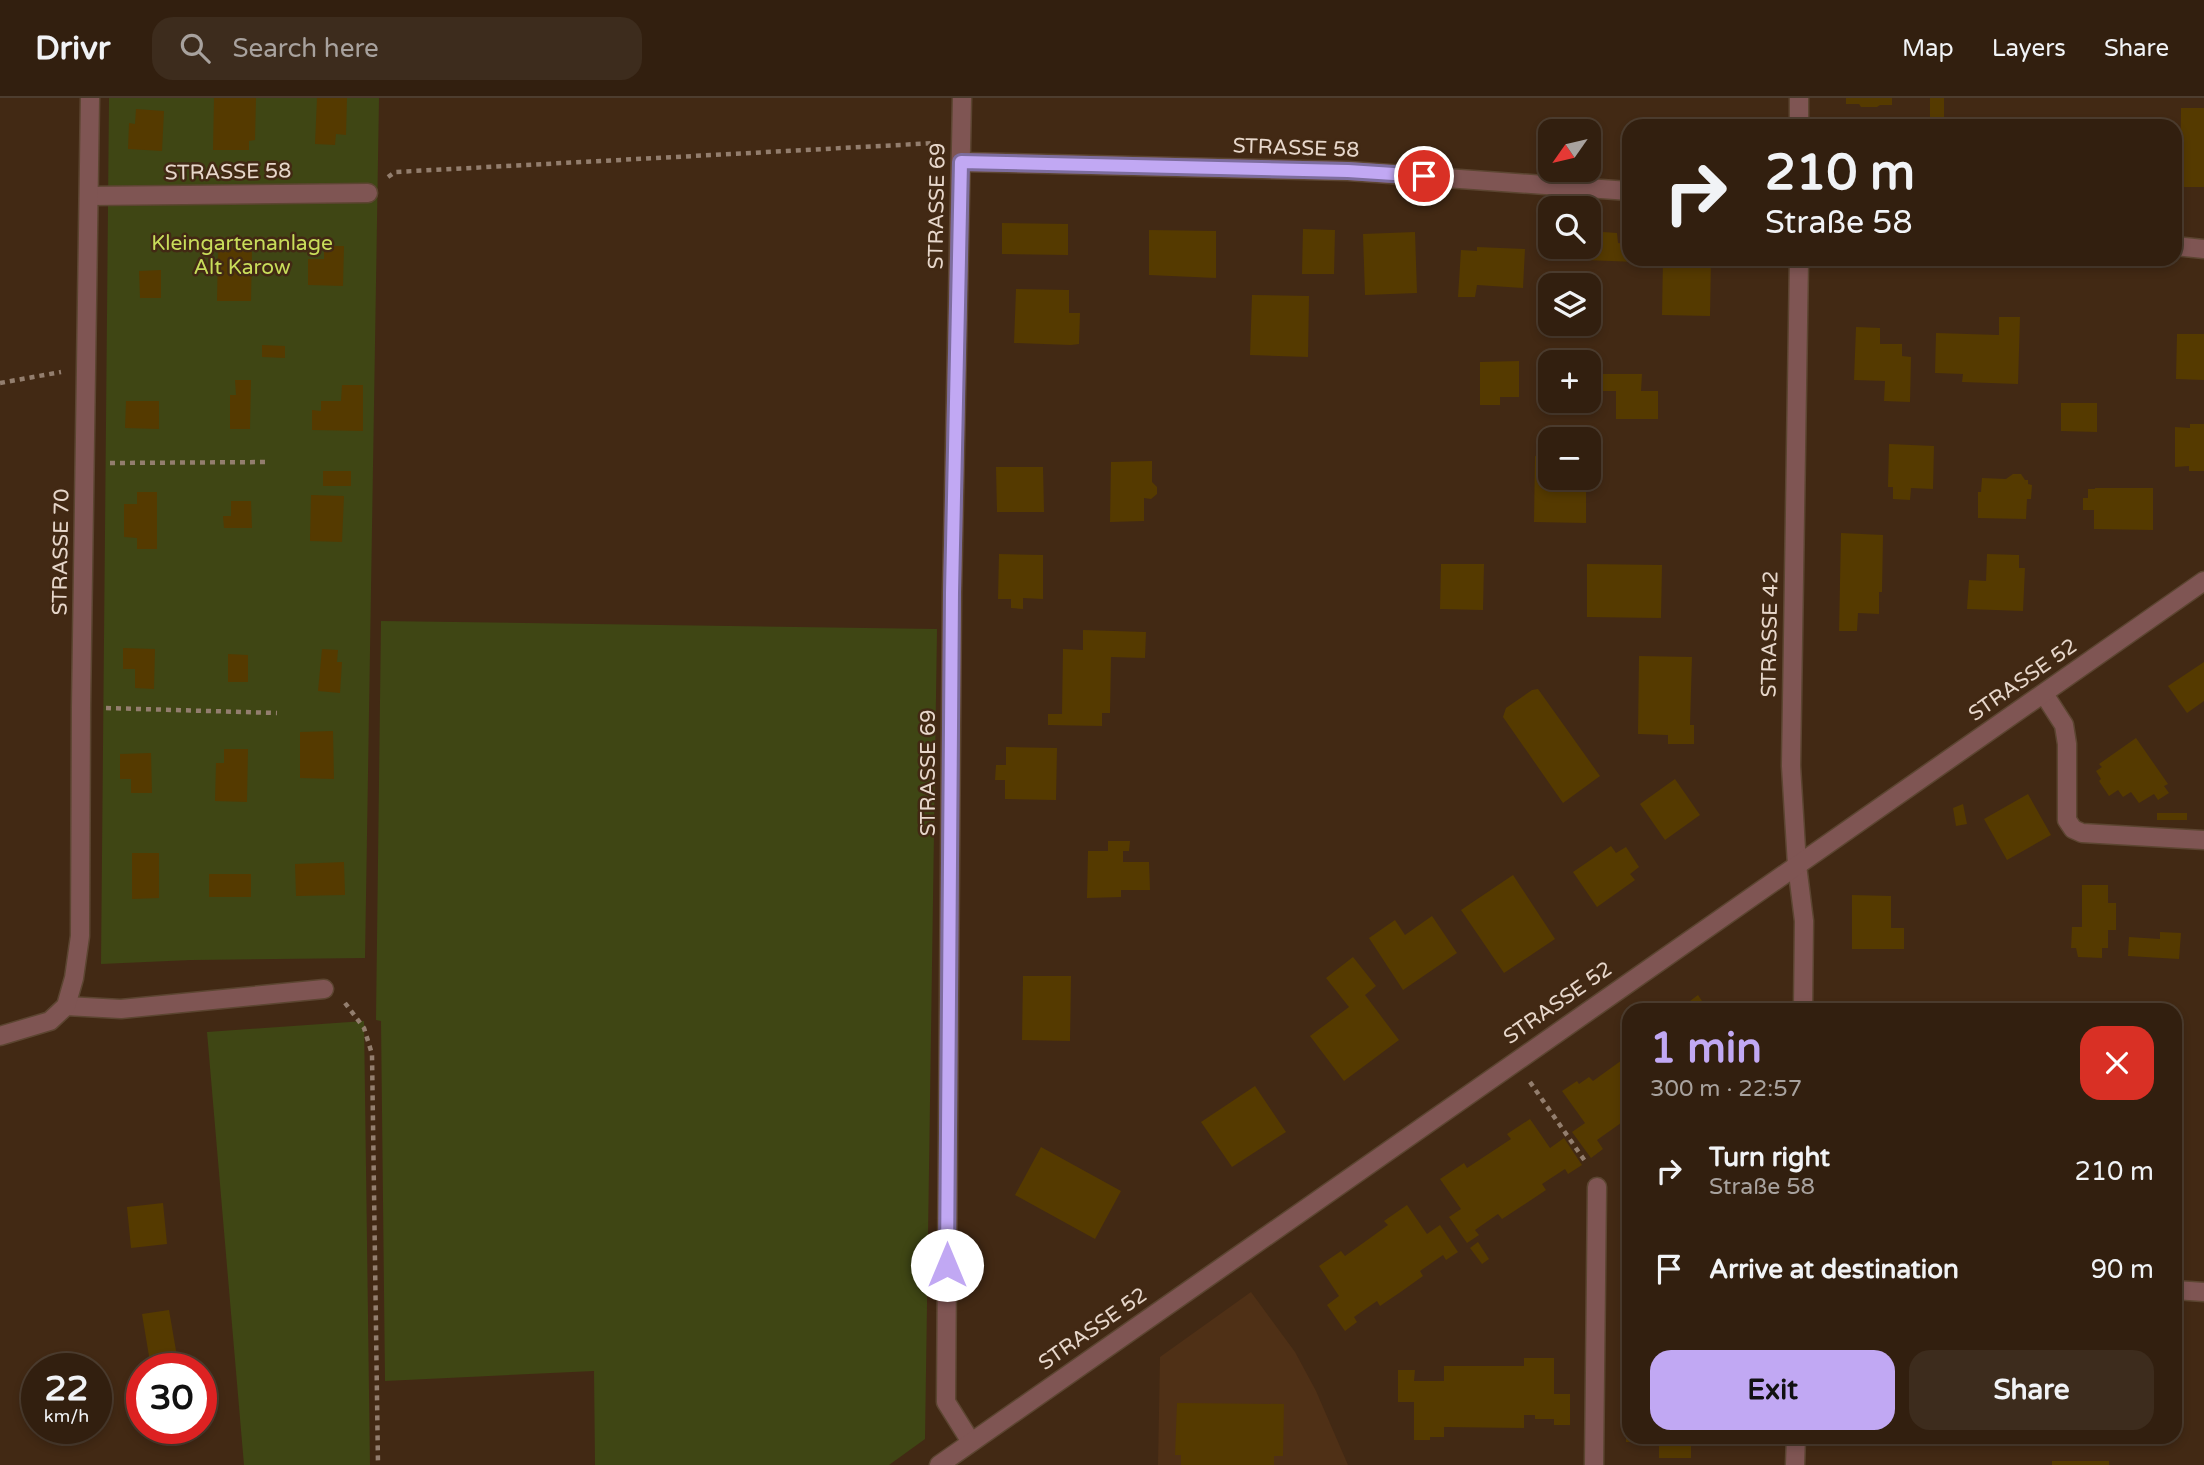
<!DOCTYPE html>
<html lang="en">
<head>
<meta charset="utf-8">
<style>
	body { margin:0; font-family:"Varela Round",sans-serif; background:#3d2c1d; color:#f1f3f6; height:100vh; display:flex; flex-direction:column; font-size:26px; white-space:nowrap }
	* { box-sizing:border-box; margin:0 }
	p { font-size:23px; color:#a8a29e }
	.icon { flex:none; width:38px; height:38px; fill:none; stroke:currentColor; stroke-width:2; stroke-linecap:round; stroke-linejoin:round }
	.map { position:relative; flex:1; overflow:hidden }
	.panel { position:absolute; left:1622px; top:905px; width:560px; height:441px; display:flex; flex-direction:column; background:#321f0f; border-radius:21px; box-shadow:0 4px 10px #0003,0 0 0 2px #4d3d2f }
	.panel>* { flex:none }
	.guide { position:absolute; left:1622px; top:21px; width:560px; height:147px; border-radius:21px; box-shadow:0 4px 10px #0003,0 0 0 2px #4d3d2f; background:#321f0f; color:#f1f3f6; overflow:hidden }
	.needle { width:46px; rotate:236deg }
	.fabs { position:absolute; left:1538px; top:21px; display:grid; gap:14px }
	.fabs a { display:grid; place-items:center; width:63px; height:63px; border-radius:14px; background:#321f0f; box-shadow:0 4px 10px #0003,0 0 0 2px #4d3d2f; font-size:35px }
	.speed { position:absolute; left:21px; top:1255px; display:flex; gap:14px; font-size:35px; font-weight:700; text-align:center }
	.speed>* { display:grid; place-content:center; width:91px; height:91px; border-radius:50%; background:#321f0f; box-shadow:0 4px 10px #0003,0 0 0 2px #4d3d2f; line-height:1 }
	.speed small { font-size:18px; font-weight:400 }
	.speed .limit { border:10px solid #d22; background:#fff; color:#111 }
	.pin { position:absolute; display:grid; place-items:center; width:60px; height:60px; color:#fff; margin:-30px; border:4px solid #fff; border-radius:50%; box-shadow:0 2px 7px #0007 }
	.me { position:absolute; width:77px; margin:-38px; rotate:0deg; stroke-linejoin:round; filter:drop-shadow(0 0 5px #0008) }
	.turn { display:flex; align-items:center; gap:24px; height:147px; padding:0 28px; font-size:32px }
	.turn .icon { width:91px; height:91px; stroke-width:2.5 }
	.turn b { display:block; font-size:49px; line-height:60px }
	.round { display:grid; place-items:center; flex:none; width:74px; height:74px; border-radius:21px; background:#3d2c1d }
	.overview { display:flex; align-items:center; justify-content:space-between; height:119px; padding:0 28px }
	h1 { font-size:42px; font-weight:700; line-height:52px; color:#c1a8f3 }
	.primary-button { display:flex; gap:14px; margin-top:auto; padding:14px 28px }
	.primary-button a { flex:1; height:80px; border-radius:21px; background:#c1a8f3; color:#111; font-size:28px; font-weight:700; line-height:80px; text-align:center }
	.primary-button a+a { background:#3d2c1d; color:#f1f3f6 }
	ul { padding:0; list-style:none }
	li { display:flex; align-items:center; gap:21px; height:98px; padding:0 28px }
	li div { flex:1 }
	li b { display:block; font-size:26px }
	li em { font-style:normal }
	header { display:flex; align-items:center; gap:42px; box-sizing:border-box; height:98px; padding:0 35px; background:#321f0f; border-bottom:2px solid #4d3d2f }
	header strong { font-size:33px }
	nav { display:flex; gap:38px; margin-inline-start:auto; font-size:24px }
	.search { width:490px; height:63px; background:#3d2c1d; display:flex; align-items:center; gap:18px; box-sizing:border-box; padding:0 24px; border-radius:21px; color:#a8a29e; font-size:26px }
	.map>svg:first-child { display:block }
	.built { fill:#4f3016 }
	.green { fill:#3f4614 }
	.building { fill:#553a00 }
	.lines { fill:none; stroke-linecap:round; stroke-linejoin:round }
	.lane-casing { stroke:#5c4531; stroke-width:21 }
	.street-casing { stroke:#5c4531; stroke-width:21 }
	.path { stroke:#937e6e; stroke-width:4.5; stroke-dasharray:5 5; stroke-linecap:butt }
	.lane { stroke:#7f5553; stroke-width:18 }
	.street { stroke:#7f5553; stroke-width:18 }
	.route-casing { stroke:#7d6d9e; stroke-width:18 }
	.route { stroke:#c1a8f3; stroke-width:12 }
	.labels { text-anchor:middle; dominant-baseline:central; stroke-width:5; stroke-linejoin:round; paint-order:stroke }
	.street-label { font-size:21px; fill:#e7d7cb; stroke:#422914 }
	.park-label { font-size:21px; fill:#c8dd5a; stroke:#422914 }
</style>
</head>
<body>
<header>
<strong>Drivr</strong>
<div class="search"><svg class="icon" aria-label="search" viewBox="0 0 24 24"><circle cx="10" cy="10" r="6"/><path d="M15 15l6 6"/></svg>Search here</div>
<nav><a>Map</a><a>Layers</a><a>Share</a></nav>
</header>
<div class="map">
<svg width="2204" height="1367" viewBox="0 0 2204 1367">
	<rect width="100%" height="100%" fill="#422914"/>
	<polygon class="built" points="1251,1194 1295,1254 1316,1293 1348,1367 1158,1367 1160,1259"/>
	<g class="green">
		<polygon points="109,0 379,0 365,860 191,862 101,866"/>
		<polygon points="381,523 937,531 925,1341 889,1367 595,1367 594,1273 385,1283 381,923 376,922"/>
		<polygon points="364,923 370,1367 244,1367 207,934"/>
	</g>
	<g class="building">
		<polygon points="214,0 256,0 255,42 249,43 249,52 213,52"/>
		<polygon points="317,0 347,0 346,37 336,36 335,47 315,46"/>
		<polygon points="1846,0 1892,0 1892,7 1880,7 1877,9 1861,9 1859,6 1846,6"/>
		<rect x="1930" y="0" width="14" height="28"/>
		<polygon points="2181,10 2204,10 2204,89 2180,89"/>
		<polygon points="136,11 164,13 162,53 128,51 129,25 135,26"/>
		<polygon points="1002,125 1068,126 1068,157 1002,156"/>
		<polygon points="1303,131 1335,132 1334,176 1302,176"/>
		<polygon points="1149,132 1216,133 1216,180 1149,177"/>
		<polygon points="1589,133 1617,135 1618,145 1629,146 1629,161 1637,161 1637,164 1585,162 1586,149 1589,149"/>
		<polygon points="1415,134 1417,195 1365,197 1363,136"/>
		<polygon points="324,148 344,148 343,188 308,187 308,161 324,161"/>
		<polygon points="229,149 252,150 251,203 217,203 218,154 229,154"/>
		<polygon points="1477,149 1525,151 1523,190 1477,187 1475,199 1458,199 1461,152 1477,153"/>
		<polygon points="1663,161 1711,161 1710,218 1662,217"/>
		<polygon points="161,172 161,200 140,200 139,173"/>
		<polygon points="1016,191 1069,192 1069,215 1080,215 1079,246 1071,247 1014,245"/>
		<polygon points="1252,197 1309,198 1308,259 1250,257"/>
		<polygon points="1999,219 2020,219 2018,286 1962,284 1963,276 1935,275 1936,235 1999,237"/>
		<polygon points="1856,229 1880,230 1880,246 1902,246 1902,258 1911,259 1910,304 1884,303 1885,283 1854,282"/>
		<polygon points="2177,236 2204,236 2204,282 2176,281"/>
		<polygon points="262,247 285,248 285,260 262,259"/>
		<polygon points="1519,263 1519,299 1500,299 1500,307 1480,307 1480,264"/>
		<polygon points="1589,276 1642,276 1641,293 1658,293 1658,321 1616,321 1616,293 1589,293"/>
		<polygon points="235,282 251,282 250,331 230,331 230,297 236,297"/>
		<polygon points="342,287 363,287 363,333 312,332 312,312 321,313 321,303 341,303"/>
		<polygon points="126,303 159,303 159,331 125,330"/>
		<polygon points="2061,305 2097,305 2097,334 2061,333"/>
		<polygon points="2190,326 2204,326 2204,373 2189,373 2189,368 2175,369 2175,329 2190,330"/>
		<polygon points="1889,346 1934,348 1933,391 1911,390 1910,402 1893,401 1893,389 1888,389"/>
		<polygon points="1535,358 1550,359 1550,380 1586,380 1586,425 1534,424"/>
		<polygon points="1152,363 1152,384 1157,389 1157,396 1151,401 1144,400 1144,423 1110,424 1111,364"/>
		<polygon points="996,369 1043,369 1044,414 997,414"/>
		<rect x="323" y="373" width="28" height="15"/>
		<polygon points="2013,376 2021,376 2025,382 2028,382 2028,386 2032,387 2031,401 2027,401 2026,421 1978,420 1978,394 1981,394 1982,380 2006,381"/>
		<polygon points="2095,390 2153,390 2153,432 2094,431 2094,412 2083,412 2083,400 2088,400 2088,391 2095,391"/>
		<polygon points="137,394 157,394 157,451 137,451 137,440 124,439 124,406 137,406"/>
		<polygon points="311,397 344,398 342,444 310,443"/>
		<polygon points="231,403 251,403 252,430 224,430 223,418 231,418"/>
		<polygon points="1841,435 1883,437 1882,494 1879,494 1879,516 1858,515 1857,533 1839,533"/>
		<polygon points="999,456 1043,457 1043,501 1023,500 1023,511 1011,510 1011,501 998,501"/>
		<polygon points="1987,456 2019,457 2019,470 2025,470 2023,513 1967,511 1969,482 1986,483"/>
		<polygon points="1441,466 1484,466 1483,512 1440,511"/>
		<polygon points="1587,466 1662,467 1661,520 1587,519"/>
		<polygon points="1083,532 1146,534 1145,560 1111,559 1110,615 1102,615 1102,628 1048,627 1048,616 1062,616 1063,551 1083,552"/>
		<polygon points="123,550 155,551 154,591 135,590 135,571 123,571"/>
		<polygon points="322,551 338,552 337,564 342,564 340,595 318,593"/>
		<polygon points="228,556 248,557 248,584 228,584"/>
		<polygon points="1639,558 1692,559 1690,627 1694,627 1694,646 1668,646 1668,637 1638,636"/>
		<polygon points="2204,564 2204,603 2187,615 2168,588"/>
		<polygon points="1538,591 1600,678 1563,705 1503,619 1506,610 1532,592"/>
		<polygon points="333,633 334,681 300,680 300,634"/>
		<polygon points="2136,640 2168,686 2164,688 2169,695 2158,702 2154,696 2139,705 2131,694 2123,699 2118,692 2109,698 2099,683 2101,681 2096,673 2102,669 2099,666"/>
		<polygon points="1006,649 1057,650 1056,702 1005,701 1005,682 995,682 996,667 1006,667"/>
		<polygon points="224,651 248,651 247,704 215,703 216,665 224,665"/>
		<polygon points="151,655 152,695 131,695 131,681 120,681 120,656"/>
		<polygon points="1675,681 1700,717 1665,742 1640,706"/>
		<polygon points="2028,696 2051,737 2007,762 1984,721"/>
		<polygon points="1963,706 1967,726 1956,728 1953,710"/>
		<rect x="2157" y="715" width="30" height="7"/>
		<polygon points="1108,743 1130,743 1129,753 1123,753 1123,764 1149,764 1150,792 1121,792 1121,799 1087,800 1088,753 1108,753"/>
		<polygon points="1611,748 1616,755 1626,749 1639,769 1630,776 1635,782 1597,809 1573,774"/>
		<polygon points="132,755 159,755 159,800 132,801"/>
		<polygon points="344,764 345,797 296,798 295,766"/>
		<rect x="209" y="776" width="42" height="23"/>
		<polygon points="1513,777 1555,841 1504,875 1461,812"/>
		<polygon points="2082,787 2108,787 2108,805 2116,805 2116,832 2108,832 2108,850 2102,850 2102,860 2078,859 2076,850 2071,850 2072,829 2082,829"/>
		<polygon points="1852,797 1891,798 1891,830 1904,830 1904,851 1852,851"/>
		<polygon points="1432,818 1457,855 1403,892 1369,840 1395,822 1405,837"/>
		<polygon points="2160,834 2181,835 2179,861 2128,858 2129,839 2160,841"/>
		<polygon points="1353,859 1376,888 1365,897 1399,942 1344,983 1310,938 1349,909 1326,880"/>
		<polygon points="1023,878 1071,878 1070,943 1022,942"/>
		<polygon points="1698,897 1708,912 1685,912 1688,910 1686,906"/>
		<polygon points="2077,904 2107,906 2112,912 2072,912 2072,909"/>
		<polygon points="1629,957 1629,1035 1621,1025 1597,1042 1603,1051 1591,1060 1572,1034 1585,1025 1562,993 1577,983 1579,986 1589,979 1593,983"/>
		<polygon points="1255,988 1286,1034 1232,1069 1201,1024"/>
		<polygon points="1530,1021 1550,1050 1564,1040 1582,1067 1568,1076 1565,1071 1542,1086 1546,1092 1525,1106 1502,1121 1498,1116 1475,1132 1479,1137 1467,1145 1449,1119 1461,1111 1440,1081 1464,1065 1467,1070 1511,1041 1507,1036"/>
		<polygon points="1041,1049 1121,1093 1095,1141 1015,1097"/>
		<polygon points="163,1105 167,1146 131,1150 127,1109"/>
		<polygon points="1407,1107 1427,1136 1440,1127 1458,1154 1446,1162 1443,1157 1420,1173 1423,1178 1402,1193 1380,1208 1377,1203 1354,1219 1357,1224 1345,1233 1327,1207 1339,1198 1319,1168 1341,1153 1345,1158 1366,1143 1388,1127 1384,1123"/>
		<polygon points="1478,1144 1489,1161 1482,1166 1470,1150"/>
		<polygon points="169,1212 179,1270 151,1270 142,1216"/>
		<polygon points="1524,1260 1554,1260 1554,1296 1570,1296 1570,1327 1554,1327 1554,1321 1535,1321 1535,1317 1524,1317 1524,1330 1444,1329 1444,1339 1430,1339 1430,1342 1414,1342 1414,1304 1398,1304 1398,1272 1415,1272 1414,1283 1444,1283 1444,1268 1524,1268"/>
		<polygon points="1177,1305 1284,1306 1283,1358 1274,1358 1274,1367 1181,1367 1181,1357 1175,1357"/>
		<polygon points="1626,1328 1629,1328 1629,1339 1686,1339 1686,1344 1691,1344 1691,1360 1659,1360 1659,1344 1626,1344"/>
		<rect x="2052" y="1363" width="57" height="4"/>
	</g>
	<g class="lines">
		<g class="lane-casing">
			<g id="lane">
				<polyline points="89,98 368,95"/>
				<polyline points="66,908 121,911 324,891"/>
				<polyline points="1594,1367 1597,1089"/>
			</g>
		</g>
		<g class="street-casing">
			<g id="street">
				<polyline points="962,0 952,495 946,1304 971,1344"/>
				<polyline points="1799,0 1799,28"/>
				<polyline points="961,64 1348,73 1629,93"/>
				<polyline points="2175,148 2204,151"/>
				<polyline points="1799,161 1791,668 1797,767 1804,823 1803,912"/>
				<polyline points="2044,596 2064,627 2067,646 2067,722 2073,731 2082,735 2204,742"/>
				<polyline points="0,938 50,923 66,908 74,880 80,838 81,609 90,0"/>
				<polyline points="2175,1192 2204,1194"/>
				<polyline points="939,1367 2204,483"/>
				<polyline points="1795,1367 1796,1339"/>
			</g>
		</g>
		<g class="path">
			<polyline points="388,79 395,74 936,45"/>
			<polyline points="0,285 61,274"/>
			<polyline points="110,365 270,364"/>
			<polyline points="106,610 277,615"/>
			<polyline points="345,905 364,930 372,956 378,1367"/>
			<polyline points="1530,984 1587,1066"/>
		</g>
		<use href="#lane" class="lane"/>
		<use href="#street" class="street"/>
	</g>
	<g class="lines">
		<g class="route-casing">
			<polyline id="route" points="947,1167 952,495 961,64 1348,73 1424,78"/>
		</g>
		<use href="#route" class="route"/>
	</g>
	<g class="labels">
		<g class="street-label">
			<text transform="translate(1296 50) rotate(2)">STRASSE 58</text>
			<text transform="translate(228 74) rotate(-1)">STRASSE 58</text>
			<text transform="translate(937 108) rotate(-89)">STRASSE 69</text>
			<text transform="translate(61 454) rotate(-89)">STRASSE 70</text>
			<text transform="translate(1770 536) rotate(-89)">STRASSE 42</text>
			<text transform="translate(2023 582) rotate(-35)">STRASSE 52</text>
			<text transform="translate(928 675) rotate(-90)">STRASSE 69</text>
			<text transform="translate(1558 905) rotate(-35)">STRASSE 52</text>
			<text transform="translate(1093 1231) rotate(-35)">STRASSE 52</text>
		</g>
		<g class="park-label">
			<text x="242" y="145">Kleingartenanlage<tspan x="242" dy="24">Alt Karow</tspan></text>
		</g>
	</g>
</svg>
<div class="fabs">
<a><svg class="needle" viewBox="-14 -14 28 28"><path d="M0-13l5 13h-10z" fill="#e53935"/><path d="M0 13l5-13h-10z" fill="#a8a29e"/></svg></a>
<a><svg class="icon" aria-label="search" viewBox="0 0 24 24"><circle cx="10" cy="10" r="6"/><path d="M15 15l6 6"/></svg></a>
<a><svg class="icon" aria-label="layers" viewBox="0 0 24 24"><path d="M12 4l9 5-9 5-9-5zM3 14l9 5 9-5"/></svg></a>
<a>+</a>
<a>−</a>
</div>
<div class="speed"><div>22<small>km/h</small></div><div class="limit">30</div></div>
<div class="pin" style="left:1424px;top:78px;background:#d93025"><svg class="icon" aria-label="arrive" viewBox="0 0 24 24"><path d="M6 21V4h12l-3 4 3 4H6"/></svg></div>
<svg class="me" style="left:947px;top:1167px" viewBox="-20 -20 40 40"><circle r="19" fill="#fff"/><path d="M0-13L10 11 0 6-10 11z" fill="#c1a8f3"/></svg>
<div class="guide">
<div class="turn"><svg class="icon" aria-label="right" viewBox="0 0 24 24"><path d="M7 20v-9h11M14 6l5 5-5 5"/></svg><div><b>210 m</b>Straße 58</div></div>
</div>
<section class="panel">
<div class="overview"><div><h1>1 min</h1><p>300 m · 22:57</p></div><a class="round" style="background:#d93025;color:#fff"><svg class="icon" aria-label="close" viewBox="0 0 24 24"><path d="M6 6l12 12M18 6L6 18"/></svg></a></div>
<ul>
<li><svg class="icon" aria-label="right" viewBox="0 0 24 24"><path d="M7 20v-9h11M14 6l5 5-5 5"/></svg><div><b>Turn right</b><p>Straße 58</p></div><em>210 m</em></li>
<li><svg class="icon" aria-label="arrive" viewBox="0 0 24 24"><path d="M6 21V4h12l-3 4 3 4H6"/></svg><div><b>Arrive at destination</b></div><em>90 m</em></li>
</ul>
<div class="primary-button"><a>Exit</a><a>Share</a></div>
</section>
</div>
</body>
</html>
